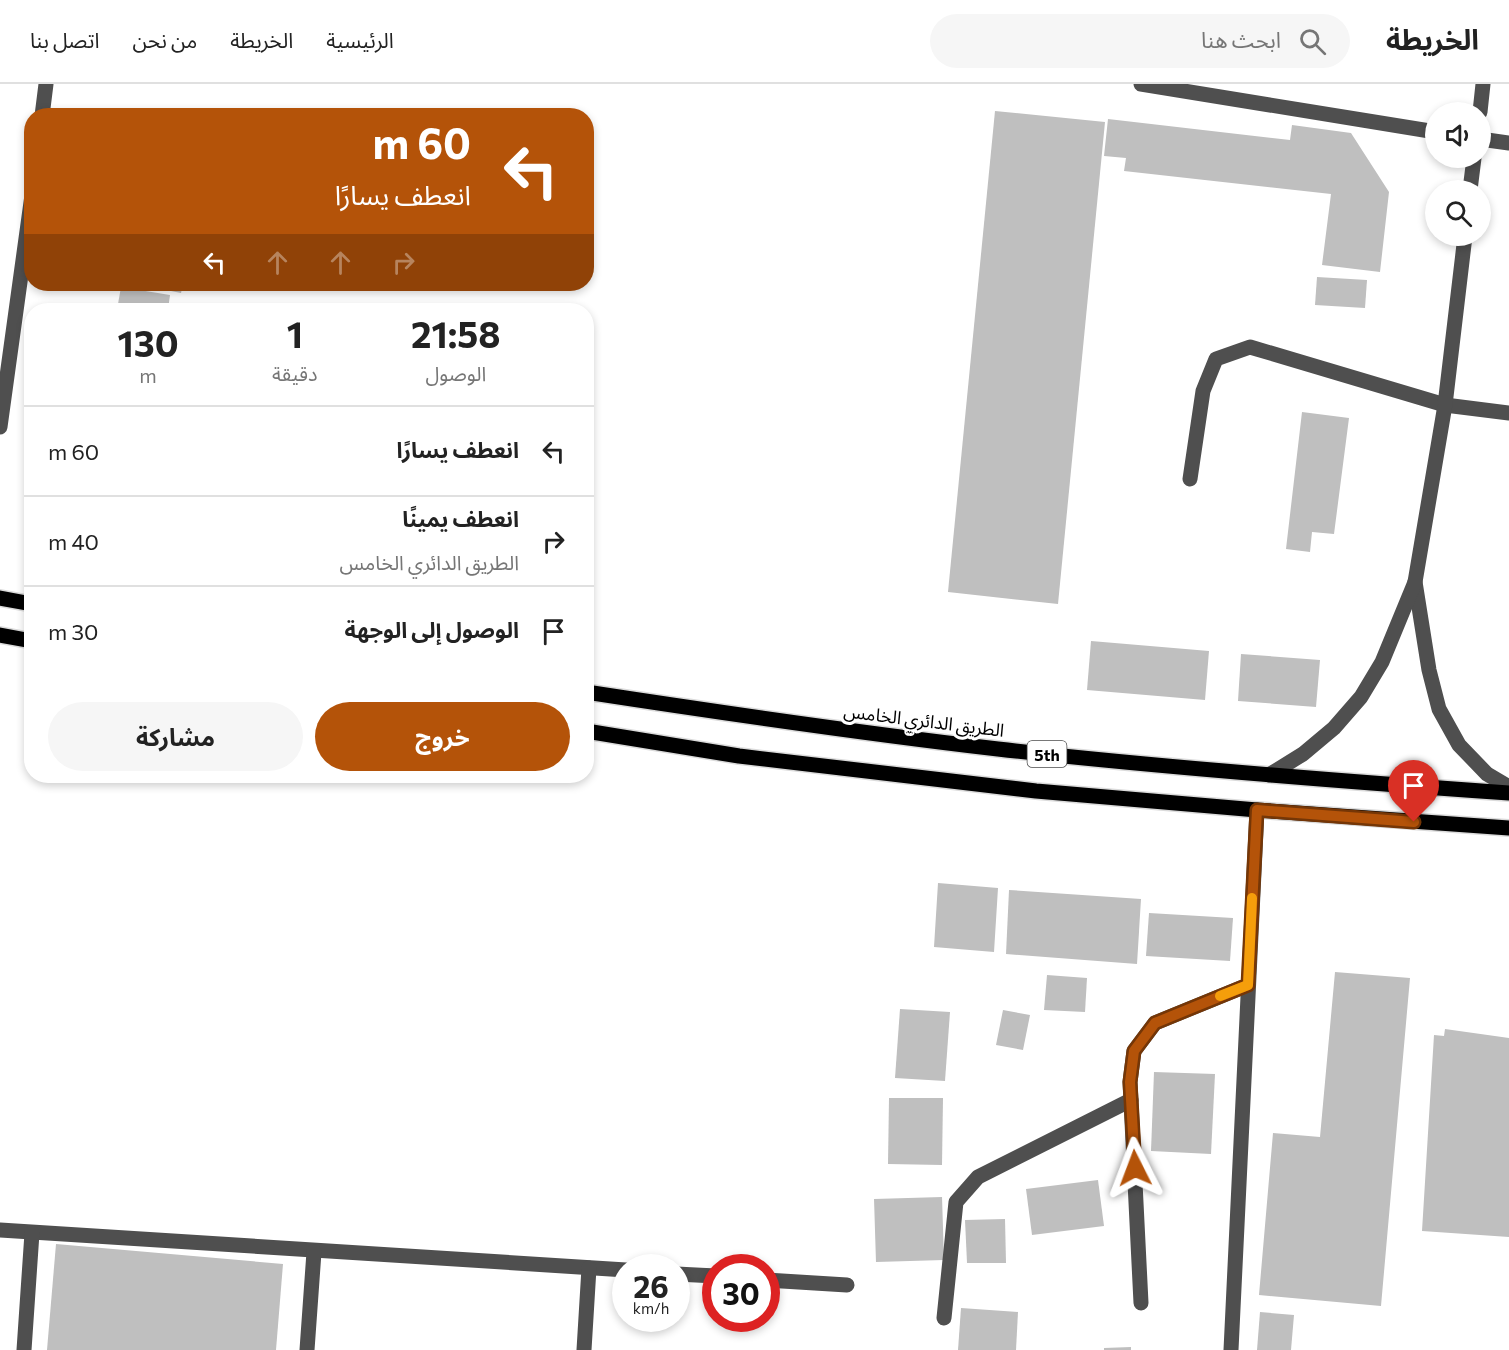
<!DOCTYPE html>
<html lang="ar">
<head>
<meta charset="utf-8">
<style>
	body { margin:0; font-family:Commissioner,"Noto Sans Arabic",sans-serif; background:#f6f6f6; color:#222; direction:rtl; height:100vh; display:flex; flex-direction:column; font-size:22px; white-space:nowrap }
	* { box-sizing:border-box; margin:0 }
	p { font-size:20px; color:#767676 }
	.icon { flex:none; width:33px; height:33px; fill:none; stroke:currentColor; stroke-width:2; stroke-linecap:round; stroke-linejoin:round }
	.map { position:relative; flex:1; overflow:hidden; direction:ltr }
	.side { position:absolute; left:24px; top:219px; width:570px; height:480px; display:flex; flex-direction:column; background:#fff; border-radius:24px; box-shadow:0 3px 9px #0003; direction:rtl }
	.side>* { flex:none }
	.banner { position:absolute; left:24px; top:24px; width:570px; height:183px; border-radius:24px; box-shadow:0 3px 9px #0003; direction:rtl; background:#b45309; color:#fff; overflow:hidden }
	.tools { position:absolute; left:1425px; top:18px; display:grid; gap:12px }
	.tools a { display:grid; place-items:center; width:66px; height:66px; border-radius:50%; background:#fff; box-shadow:0 3px 9px #0003; font-size:30px }
	.speed { position:absolute; left:612px; top:1170px; display:flex; gap:12px; font-size:30px; font-weight:700; text-align:center }
	.speed>* { display:grid; place-content:center; width:78px; height:78px; border-radius:50%; background:#fff; box-shadow:0 3px 9px #0003; line-height:1 }
	.speed small { font-size:15px; font-weight:400 }
	.speed .limit { border:9px solid #d22; background:#fff; color:#111 }
	.pin { position:absolute; display:grid; place-items:center; width:51px; height:51px; color:#fff; margin:-62px -26px; border-radius:50% 50% 50% 0; rotate:-45deg; box-shadow:0 0 6px #0007 }
	.pin .icon { rotate:45deg }
	.me { position:absolute; width:66px; margin:-33px; rotate:357deg; stroke-linejoin:round; filter:drop-shadow(0 0 4px #0008) }
	.turn { display:flex; align-items:center; gap:21px; height:126px; padding:0 24px; font-size:27px }
	.turn .icon { width:78px; height:78px; stroke-width:2.5 }
	.turn b { display:block; font-size:42px; line-height:51px }
	.lanes { display:flex; align-items:center; height:57px; padding:0 24px; background:#0003; justify-content:center; gap:30px; direction:ltr }
	.lanes .off { opacity:.35 }
	.eta { display:flex; justify-content:space-evenly; align-items:center; height:102px; text-align:center }
	.eta b { font-size:36px; font-weight:700; line-height:42px }
	.cta { display:flex; gap:12px; margin-top:auto; padding:12px 24px }
	.cta a { flex:1; height:69px; border-radius:36px; background:#b45309; color:#fff; font-size:24px; font-weight:700; line-height:69px; text-align:center }
	.cta a+a { background:#f6f6f6; color:#222 }
	ul { padding:0; list-style:none }
	li { display:flex; align-items:center; gap:18px; height:90px; padding:0 24px; border-top:2px solid #e0e0e0 }
	li div { flex:1 }
	li b { display:block; font-size:22px }
	li em { font-style:normal }
	header { display:flex; align-items:center; gap:36px; box-sizing:border-box; height:84px; padding:0 30px; background:#fff; border-bottom:2px solid #e0e0e0 }
	header strong { font-size:28px }
	nav { display:flex; gap:33px; margin-inline-start:auto; font-size:21px }
	.search { width:420px; height:54px; background:#f6f6f6; display:flex; align-items:center; gap:15px; box-sizing:border-box; padding:0 21px; border-radius:33px; color:#767676; font-size:22px }
	.map>svg:first-child { display:block }
	.building { fill:#bfbfbf }
	.lines { fill:none; stroke-linecap:round; stroke-linejoin:round }
	.major-casing { stroke:#dbdbdb; stroke-width:18 }
	.minor { stroke:#4f4f4f; stroke-width:15 }
	.major { stroke:#000; stroke-width:15 }
	.route-casing { stroke:#753606; stroke-width:15 }
	.route { stroke:#b45309; stroke-width:10 }
	.slow { stroke:#f59e0b; stroke-width:10 }
	.labels { text-anchor:middle; dominant-baseline:central; stroke-width:6; stroke-linejoin:round; paint-order:stroke }
	.shield { fill:#fff; stroke:#4c4c4c; stroke-width:1.5 }
	.shield-label { font-size:16px; font-weight:bold; fill:#000 }
	.street-label { font-size:18px; fill:#000; stroke:#fff }
</style>
</head>
<body>
<header>
<strong>الخريطة</strong>
<div class="search"><svg class="icon" aria-label="search" viewBox="0 0 24 24"><circle cx="10" cy="10" r="6"/><path d="M15 15l6 6"/></svg>ابحث هنا</div>
<nav><a>الرئيسية</a><a>الخريطة</a><a>من نحن</a><a>اتصل بنا</a></nav>
</header>
<div class="map">
<svg width="1509" height="1266" viewBox="0 0 1509 1266">
	<rect width="100%" height="100%" fill="#fff"/>
	<g class="building">
		<polygon points="995,27 1105,38 1058,520 948,508"/>
		<polygon points="1108,35 1290,56 1292,41 1351,49 1389,108 1380,188 1322,181 1331,110 1124,87 1126,74 1104,72"/>
		<polygon points="1317,193 1367,196 1365,224 1315,221"/>
		<polygon points="136,200 183,200 181,209"/>
		<polygon points="121,203 170,211 168,226 156,226 118,220"/>
		<polygon points="1302,328 1349,334 1334,450 1312,448 1310,468 1286,465"/>
		<polygon points="1091,557 1209,567 1205,616 1087,606"/>
		<polygon points="1241,570 1320,576 1316,623 1238,617"/>
		<polygon points="938,799 998,804 994,868 934,863"/>
		<polygon points="1009,806 1141,815 1137,880 1006,870"/>
		<polygon points="1149,829 1233,834 1230,877 1146,872"/>
		<polygon points="1335,888 1410,894 1381,1222 1259,1211 1273,1049 1320,1053"/>
		<polygon points="1047,891 1087,894 1085,928 1044,926"/>
		<polygon points="900,925 950,928 945,997 895,994"/>
		<polygon points="1003,926 1030,931 1023,966 996,961"/>
		<polygon points="1445,945 1509,954 1509,1153 1422,1147 1434,951 1444,952"/>
		<polygon points="1154,988 1215,990 1211,1070 1151,1067"/>
		<polygon points="889,1014 943,1014 942,1081 888,1080"/>
		<polygon points="1098,1096 1104,1142 1032,1151 1026,1105"/>
		<polygon points="942,1113 944,1176 876,1178 874,1115"/>
		<polygon points="1005,1135 1006,1179 967,1179 965,1136"/>
		<polygon points="56,1160 283,1180 276,1266 47,1266"/>
		<polygon points="961,1224 1018,1228 1016,1266 958,1266"/>
		<polygon points="1260,1228 1294,1231 1291,1266 1257,1266"/>
		<polygon points="1131,1263 1131,1266 1104,1266 1104,1264"/>
	</g>
	<g class="lines">
		<g class="major-casing">
			<g id="major">
				<polyline points="0,514 32,520"/>
				<polyline points="0,551 32,557"/>
				<path d="M586,608C723,629 860,649 998,665C1168,684 1338,697 1509,709"/>
				<polyline points="586,647 739,672 1036,707 1257,726 1509,744"/>
			</g>
		</g>
		<g class="minor">
			<polyline points="1141,0 1436,48"/>
			<polyline points="1480,28 1483,0"/>
			<polyline points="42,32 46,0"/>
			<polyline points="1480,55 1509,59"/>
			<polyline points="1470,106 1474,74"/>
			<polyline points="0,343 32,111"/>
			<polyline points="1190,395 1203,307 1216,275 1250,263 1445,321 1509,329"/>
			<polyline points="1415,498 1429,586 1439,625 1459,661 1487,690 1509,703"/>
			<polyline points="1269,691 1303,670 1334,644 1361,613 1382,578 1415,498 1445,321 1465,152"/>
			<polyline points="0,1146 626,1186"/>
			<polyline points="676,1190 716,1192"/>
			<polyline points="766,1196 847,1201"/>
			<polyline points="1141,1219 1130,998 1134,967 1155,939 1248,901"/>
			<polyline points="944,1234 956,1118 978,1093 1131,1016"/>
			<polyline points="24,1266 32,1149"/>
			<polyline points="307,1266 314,1168"/>
			<polyline points="584,1266 589,1184"/>
			<polyline points="1231,1266 1257,726"/>
		</g>
		<use href="#major" class="major"/>
	</g>
	<g class="lines">
		<g class="route-casing">
			<polyline id="route" points="1135,1084 1130,998 1134,967 1155,939 1248,901 1257,726 1414,738"/>
		</g>
		<use href="#route" class="route"/>
		<polyline class="slow" points="1220,912 1248,901 1252,814"/>
	</g>
	<g class="labels">
		<rect class="shield" x="1027.5" y="657" width="39" height="26" rx="4.5"/>
		<g class="shield-label">
			<text x="1047" y="670">5th</text>
		</g>
		<g class="street-label">
			<text transform="translate(924 636) rotate(7)">الطريق الدائري الخامس</text>
		</g>
	</g>
</svg>
<div class="tools">
<a><svg class="icon" aria-label="sound" viewBox="0 0 24 24"><path d="M4 9h4l5-4v14l-5-4H4zM17 9q2 3 0 6"/></svg></a>
<a><svg class="icon" aria-label="search" viewBox="0 0 24 24"><circle cx="10" cy="10" r="6"/><path d="M15 15l6 6"/></svg></a>
</div>
<div class="speed"><div>26<small>km/h</small></div><div class="limit">30</div></div>
<div class="pin" style="left:1414px;top:738px;background:#d93025"><svg class="icon" aria-label="arrive" viewBox="0 0 24 24"><path d="M6 21V4h12l-3 4 3 4H6"/></svg></div>
<svg class="me" style="left:1135px;top:1084px" viewBox="-20 -20 40 40"><path d="M0-17L14 15 0 8-14 15z" fill="#b45309" stroke="#fff" stroke-width="4"/></svg>
<div class="banner">
<div class="turn"><svg class="icon" aria-label="left" viewBox="0 0 24 24"><path d="M17 20v-9H6M10 6l-5 5 5 5"/></svg><div><b>60 m</b>انعطف يسارًا</div></div>
<div class="lanes"><svg class="icon" aria-label="left" viewBox="0 0 24 24"><path d="M17 20v-9H6M10 6l-5 5 5 5"/></svg><svg class="icon off" aria-label="ahead" viewBox="0 0 24 24"><path d="M12 20V5M6 11l6-6 6 6"/></svg><svg class="icon off" aria-label="ahead" viewBox="0 0 24 24"><path d="M12 20V5M6 11l6-6 6 6"/></svg><svg class="icon off" aria-label="right" viewBox="0 0 24 24"><path d="M7 20v-9h11M14 6l5 5-5 5"/></svg></div>
</div>
<section class="side">
<div class="eta">
<div><b>21:58</b><p>الوصول</p></div>
<div><b>1</b><p>دقيقة</p></div>
<div><b>130</b><p>m</p></div>
</div>
<ul>
<li><svg class="icon" aria-label="left" viewBox="0 0 24 24"><path d="M17 20v-9H6M10 6l-5 5 5 5"/></svg><div><b>انعطف يسارًا</b></div><em>60 m</em></li>
<li><svg class="icon" aria-label="right" viewBox="0 0 24 24"><path d="M7 20v-9h11M14 6l5 5-5 5"/></svg><div><b>انعطف يمينًا</b><p>الطريق الدائري الخامس</p></div><em>40 m</em></li>
<li><svg class="icon" aria-label="arrive" viewBox="0 0 24 24"><path d="M6 21V4h12l-3 4 3 4H6"/></svg><div><b>الوصول إلى الوجهة</b></div><em>30 m</em></li>
</ul>
<div class="cta"><a>خروج</a><a>مشاركة</a></div>
</section>
</div>
</body>
</html>
